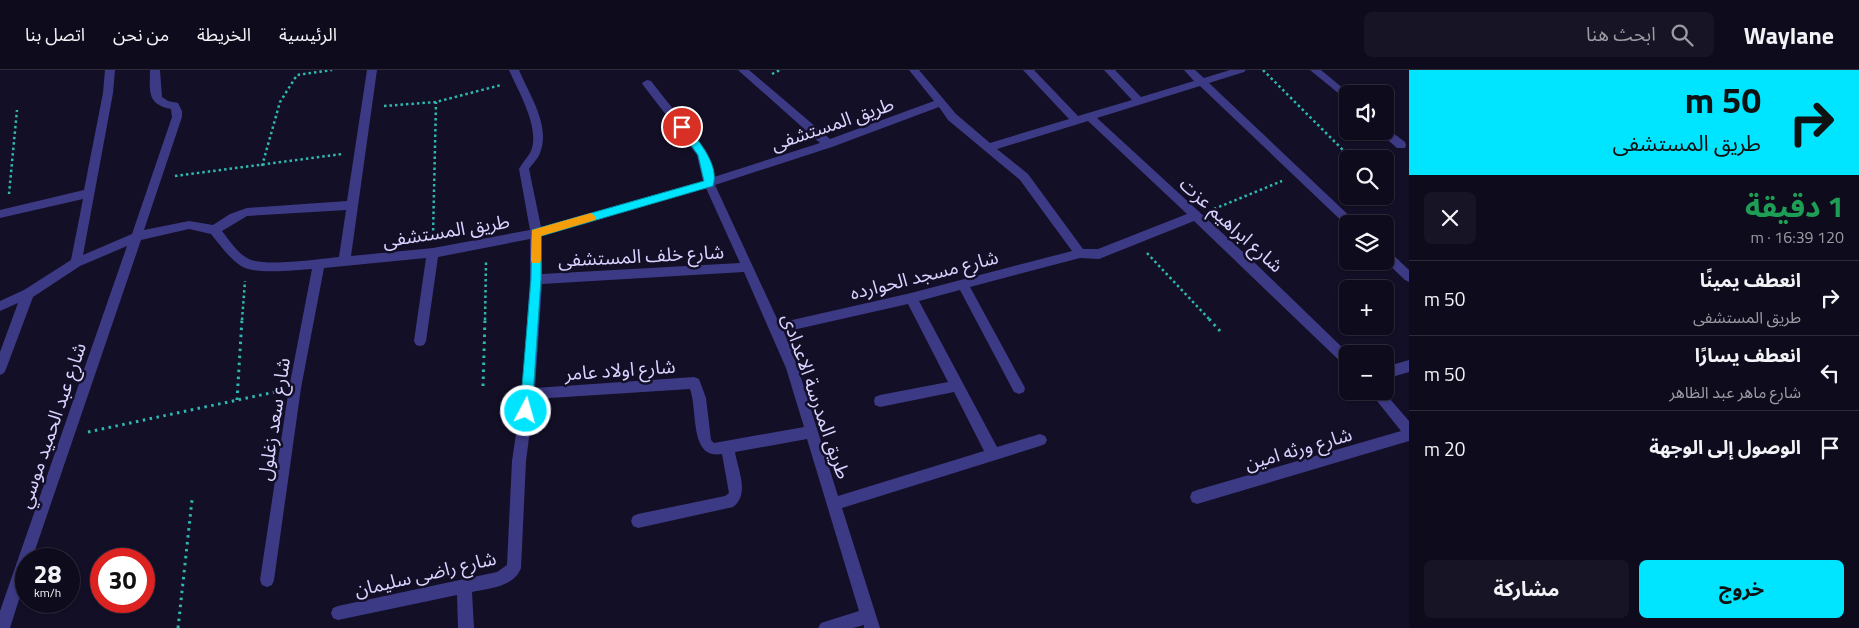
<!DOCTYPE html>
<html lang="ar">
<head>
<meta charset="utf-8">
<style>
	body { margin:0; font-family:"Titillium Web","Noto Sans Arabic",sans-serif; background:#171425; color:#f1f3f6; direction:rtl; height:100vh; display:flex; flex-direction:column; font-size:19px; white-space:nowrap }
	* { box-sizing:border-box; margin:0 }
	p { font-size:16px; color:#9b9ba3 }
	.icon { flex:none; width:28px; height:28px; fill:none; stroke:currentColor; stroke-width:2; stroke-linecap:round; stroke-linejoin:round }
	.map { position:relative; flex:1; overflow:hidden; direction:ltr }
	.side { display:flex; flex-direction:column; background:#0e0b1c; width:450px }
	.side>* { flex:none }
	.top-card { background:#00e5ff; color:#111; overflow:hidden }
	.buttons { position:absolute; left:1339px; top:15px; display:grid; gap:10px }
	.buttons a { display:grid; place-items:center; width:55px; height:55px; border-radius:8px; background:#0e0b1c; box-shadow:0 1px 4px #0004,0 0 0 1px #2e2b3b; font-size:25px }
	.speed { position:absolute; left:15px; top:478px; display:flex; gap:10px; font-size:25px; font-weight:700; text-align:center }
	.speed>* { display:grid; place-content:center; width:65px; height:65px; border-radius:50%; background:#0e0b1c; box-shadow:0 1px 4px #0004,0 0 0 1px #2e2b3b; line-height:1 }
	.speed small { font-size:12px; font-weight:400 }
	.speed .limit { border:8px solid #d22; background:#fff; color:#111 }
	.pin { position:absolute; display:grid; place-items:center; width:42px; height:42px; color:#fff; margin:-21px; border:2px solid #fff; border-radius:50%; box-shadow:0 1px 5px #0007 }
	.me { position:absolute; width:55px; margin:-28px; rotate:6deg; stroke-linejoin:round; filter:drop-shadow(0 0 4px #0008) }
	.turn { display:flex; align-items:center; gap:18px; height:105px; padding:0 15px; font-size:22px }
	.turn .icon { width:65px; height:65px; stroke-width:2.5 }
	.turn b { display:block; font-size:35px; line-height:42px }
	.round { display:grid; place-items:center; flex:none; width:52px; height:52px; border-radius:8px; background:#171425 }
	.overview { display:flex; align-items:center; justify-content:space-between; height:85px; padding:0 15px }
	h1 { font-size:30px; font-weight:700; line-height:38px; color:#1e9e55 }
	.cta { display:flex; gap:10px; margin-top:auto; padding:10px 15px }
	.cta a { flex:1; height:58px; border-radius:8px; background:#00e5ff; color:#111; font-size:20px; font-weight:700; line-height:58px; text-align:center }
	.cta a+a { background:#171425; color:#f1f3f6 }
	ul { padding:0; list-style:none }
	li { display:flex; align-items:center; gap:15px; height:75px; padding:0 15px; border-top:1px solid #2e2b3b }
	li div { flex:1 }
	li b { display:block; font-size:19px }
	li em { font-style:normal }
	header { display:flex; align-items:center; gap:30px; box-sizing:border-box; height:70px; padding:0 25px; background:#0e0b1c; border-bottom:1px solid #2e2b3b }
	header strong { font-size:24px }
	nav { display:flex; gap:28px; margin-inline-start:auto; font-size:18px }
	.search { width:350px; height:45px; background:#171425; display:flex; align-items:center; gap:12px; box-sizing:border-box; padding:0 18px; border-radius:8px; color:#9b9ba3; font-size:19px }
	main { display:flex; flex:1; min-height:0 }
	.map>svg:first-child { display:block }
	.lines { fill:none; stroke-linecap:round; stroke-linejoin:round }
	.path-far1 { stroke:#2fb8b0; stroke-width:2.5; stroke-dasharray:2.5 3; stroke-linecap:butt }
	.path { stroke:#2fb8b0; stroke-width:3; stroke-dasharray:2.5 4.5; stroke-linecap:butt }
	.street { fill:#3d3a85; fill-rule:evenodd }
	.route { fill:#00e5ff; stroke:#0095a6 }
	.slow { fill:#f59e0b }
	.labels { text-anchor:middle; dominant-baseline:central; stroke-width:5; stroke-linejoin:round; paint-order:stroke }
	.street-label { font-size:19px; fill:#d9d4ff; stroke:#130f26 }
</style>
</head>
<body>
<header>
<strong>Waylane</strong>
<div class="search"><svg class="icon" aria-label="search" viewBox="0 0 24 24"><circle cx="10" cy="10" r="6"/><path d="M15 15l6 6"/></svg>ابحث هنا</div>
<nav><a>الرئيسية</a><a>الخريطة</a><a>من نحن</a><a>اتصل بنا</a></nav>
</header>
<main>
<section class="side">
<div class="top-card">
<div class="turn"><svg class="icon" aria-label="right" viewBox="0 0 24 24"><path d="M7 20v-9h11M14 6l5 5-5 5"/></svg><div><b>50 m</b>طريق المستشفى</div></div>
</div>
<div class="overview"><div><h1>1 دقيقة</h1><p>120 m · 16:39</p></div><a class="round"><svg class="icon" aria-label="close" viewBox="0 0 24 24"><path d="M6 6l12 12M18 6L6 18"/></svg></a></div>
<ul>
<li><svg class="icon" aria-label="right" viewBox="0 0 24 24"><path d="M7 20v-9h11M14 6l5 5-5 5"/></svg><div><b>انعطف يمينًا</b><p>طريق المستشفى</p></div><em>50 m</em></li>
<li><svg class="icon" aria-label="left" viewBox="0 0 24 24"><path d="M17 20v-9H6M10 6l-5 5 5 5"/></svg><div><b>انعطف يسارًا</b><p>شارع ماهر عبد الظاهر</p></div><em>50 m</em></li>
<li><svg class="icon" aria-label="arrive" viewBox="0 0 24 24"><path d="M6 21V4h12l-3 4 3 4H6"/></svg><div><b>الوصول إلى الوجهة</b></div><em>20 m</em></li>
</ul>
<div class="cta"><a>خروج</a><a>مشاركة</a></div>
</section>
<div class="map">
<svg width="1409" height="558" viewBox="0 0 1409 558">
	<rect width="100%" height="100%" fill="#130f26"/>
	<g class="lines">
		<g class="path-far1">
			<polyline points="1263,0 1348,85"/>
			<polyline points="772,4 780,0"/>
			<polyline points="384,36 436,32 501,15"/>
			<polyline points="262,96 280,32 297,5 332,0"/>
			<polyline points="175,106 342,84"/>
			<polyline points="9,124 17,40"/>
			<polyline points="1214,139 1282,111"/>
			<polyline points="433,166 436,32"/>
			<polyline points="1147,183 1210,250"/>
			<polyline points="242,250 245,211"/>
			<polyline points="485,250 486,192"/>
		</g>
		<g class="path">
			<polyline points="1209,249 1220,261"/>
			<polyline points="483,316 485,249"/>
			<polyline points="237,330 242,249"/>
			<polyline points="88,362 275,322"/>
			<polyline points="178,558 192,430"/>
		</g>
		<g class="street">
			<path d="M105,0H115L113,23L83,185L132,164L172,47L171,39C146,34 150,20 150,0H160L162,27L168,31L178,33L182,41V47L144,160L189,151L213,155L230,144L247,138L347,131L367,0H377L351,186L433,178L530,160L519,99C522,93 527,88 530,83C542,60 518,21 509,0H519C529,24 551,56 540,83C538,89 533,93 529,99L541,157L703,111L697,85L643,15L642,13L647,10L651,11L706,81L714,107L820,73L738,0H749L830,69L934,31L909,0H919L956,44L990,73L1069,49L1023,0H1034L1078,46L1132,30L1104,0H1115L1141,27L1194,11L1184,0H1195L1204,8L1230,0H1246L1244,2L1209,13L1358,154H1348V157L1200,16L1097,48L1256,194L1349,284H1348V296L1344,295L1194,151L1099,189L1080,188L970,217L1025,318L1024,322L1019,324L1014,322L960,220L919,231L997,377L1040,364L1045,366L1047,370L1045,374L1040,376L842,438L880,558H864V555L853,558H818L821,553L859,541L807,369L735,382C738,400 750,424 733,437L638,458L633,456L631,451L633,446L638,444L725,426L729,423L722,384C689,390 698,340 690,319L534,329L526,391L521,498C514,517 489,518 472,522L474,558H458L457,525L338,550L333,548L331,543L333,538L338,536L497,502L507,495L512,391L522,324L530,209V169L438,187L426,271L424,275L420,276L416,275L414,271L426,188L324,198L301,318L274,510L272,515L267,517L262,515L260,510L289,318L312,199C296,200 254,205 241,196C229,188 220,175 211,164L189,159L141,170L32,489H26V507L10,558H0V541L127,176L80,196L33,227L6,299L4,303L0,305V282L18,233L0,241V231L24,220L71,190L83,129L0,148V140L84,120L103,23ZM939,37L948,50L1020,110L1072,181L911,223L779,253L715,115L832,77ZM1088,51L1187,144L1098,179H1083L1028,104L997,79ZM706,118L740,193L542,204V166ZM346,140L339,187C320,189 265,197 249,189C238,184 229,170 222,161L247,146ZM744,202L786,298L804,357L714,373L711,370L706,328L699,309L694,307L535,318L542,214ZM908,234L948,312L880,325L875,327L874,331L875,335L880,337L954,322L984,381L838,426L798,298L784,262Z"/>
			<polygon points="1310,0 1321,0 1350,24 1348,24 1348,31"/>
			<polygon points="1385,57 1405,72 1406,75 1405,78 1397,78 1381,64 1380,61 1385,61"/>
			<polygon points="1385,179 1389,181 1409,200 1409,212 1405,210 1385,191"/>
			<polygon points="1409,290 1409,302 1385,309 1385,297"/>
			<polygon points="1369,321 1383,321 1409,351 1409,371 1197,434 1192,432 1190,427 1192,422 1197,420 1401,361"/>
		</g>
	</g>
	<path class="route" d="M682,53L686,54C697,70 720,94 713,116L541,166V209L532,341L530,345L526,346L522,345L520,341L531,209L532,160L704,111L698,85L678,57Z"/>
	<polygon class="slow" points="591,143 596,147 595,150 541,166 541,190 540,193 532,193 531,190 532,160"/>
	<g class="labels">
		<g class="street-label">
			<text transform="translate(832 53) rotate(-19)">طريق المستشفى</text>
			<text transform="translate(1232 154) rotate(42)">شارع ابراهيم عزت</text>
			<text transform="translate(446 160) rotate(-9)">طريق المستشفى</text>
			<text transform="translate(641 185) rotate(-3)">شارع خلف المستشفى</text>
			<text transform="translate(924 204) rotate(-14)">شارع مسجد الحوارده</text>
			<text transform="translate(620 299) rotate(-4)">شارع اولاد عامر</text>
			<text transform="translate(817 326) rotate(71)">طريق المدرسة الاعدادى</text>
			<text transform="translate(273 349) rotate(-81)">شارع سعد زغلول</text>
			<text transform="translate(51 355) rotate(-71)">شارع عبد الحميد موسي</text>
			<text transform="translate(1298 378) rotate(-16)">شارع ورثه امين</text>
			<text transform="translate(425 503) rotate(-13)">شارع راضى سليمان</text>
		</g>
	</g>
</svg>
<div class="buttons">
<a><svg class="icon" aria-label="sound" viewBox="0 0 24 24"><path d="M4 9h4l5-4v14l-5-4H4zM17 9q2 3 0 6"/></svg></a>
<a><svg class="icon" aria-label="search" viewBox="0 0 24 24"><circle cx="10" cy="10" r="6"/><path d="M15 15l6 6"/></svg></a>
<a><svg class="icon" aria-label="layers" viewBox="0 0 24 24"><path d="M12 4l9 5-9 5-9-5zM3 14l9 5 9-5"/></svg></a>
<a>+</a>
<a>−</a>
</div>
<div class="speed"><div>28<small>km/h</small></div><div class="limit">30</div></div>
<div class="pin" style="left:682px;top:57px;background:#d93025"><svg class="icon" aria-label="arrive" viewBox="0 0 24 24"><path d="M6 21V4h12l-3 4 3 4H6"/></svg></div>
<svg class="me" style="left:526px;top:341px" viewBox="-20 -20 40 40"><circle r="17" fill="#00e5ff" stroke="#fff" stroke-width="3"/><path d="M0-11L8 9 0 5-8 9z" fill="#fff"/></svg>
</div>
</main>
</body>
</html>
